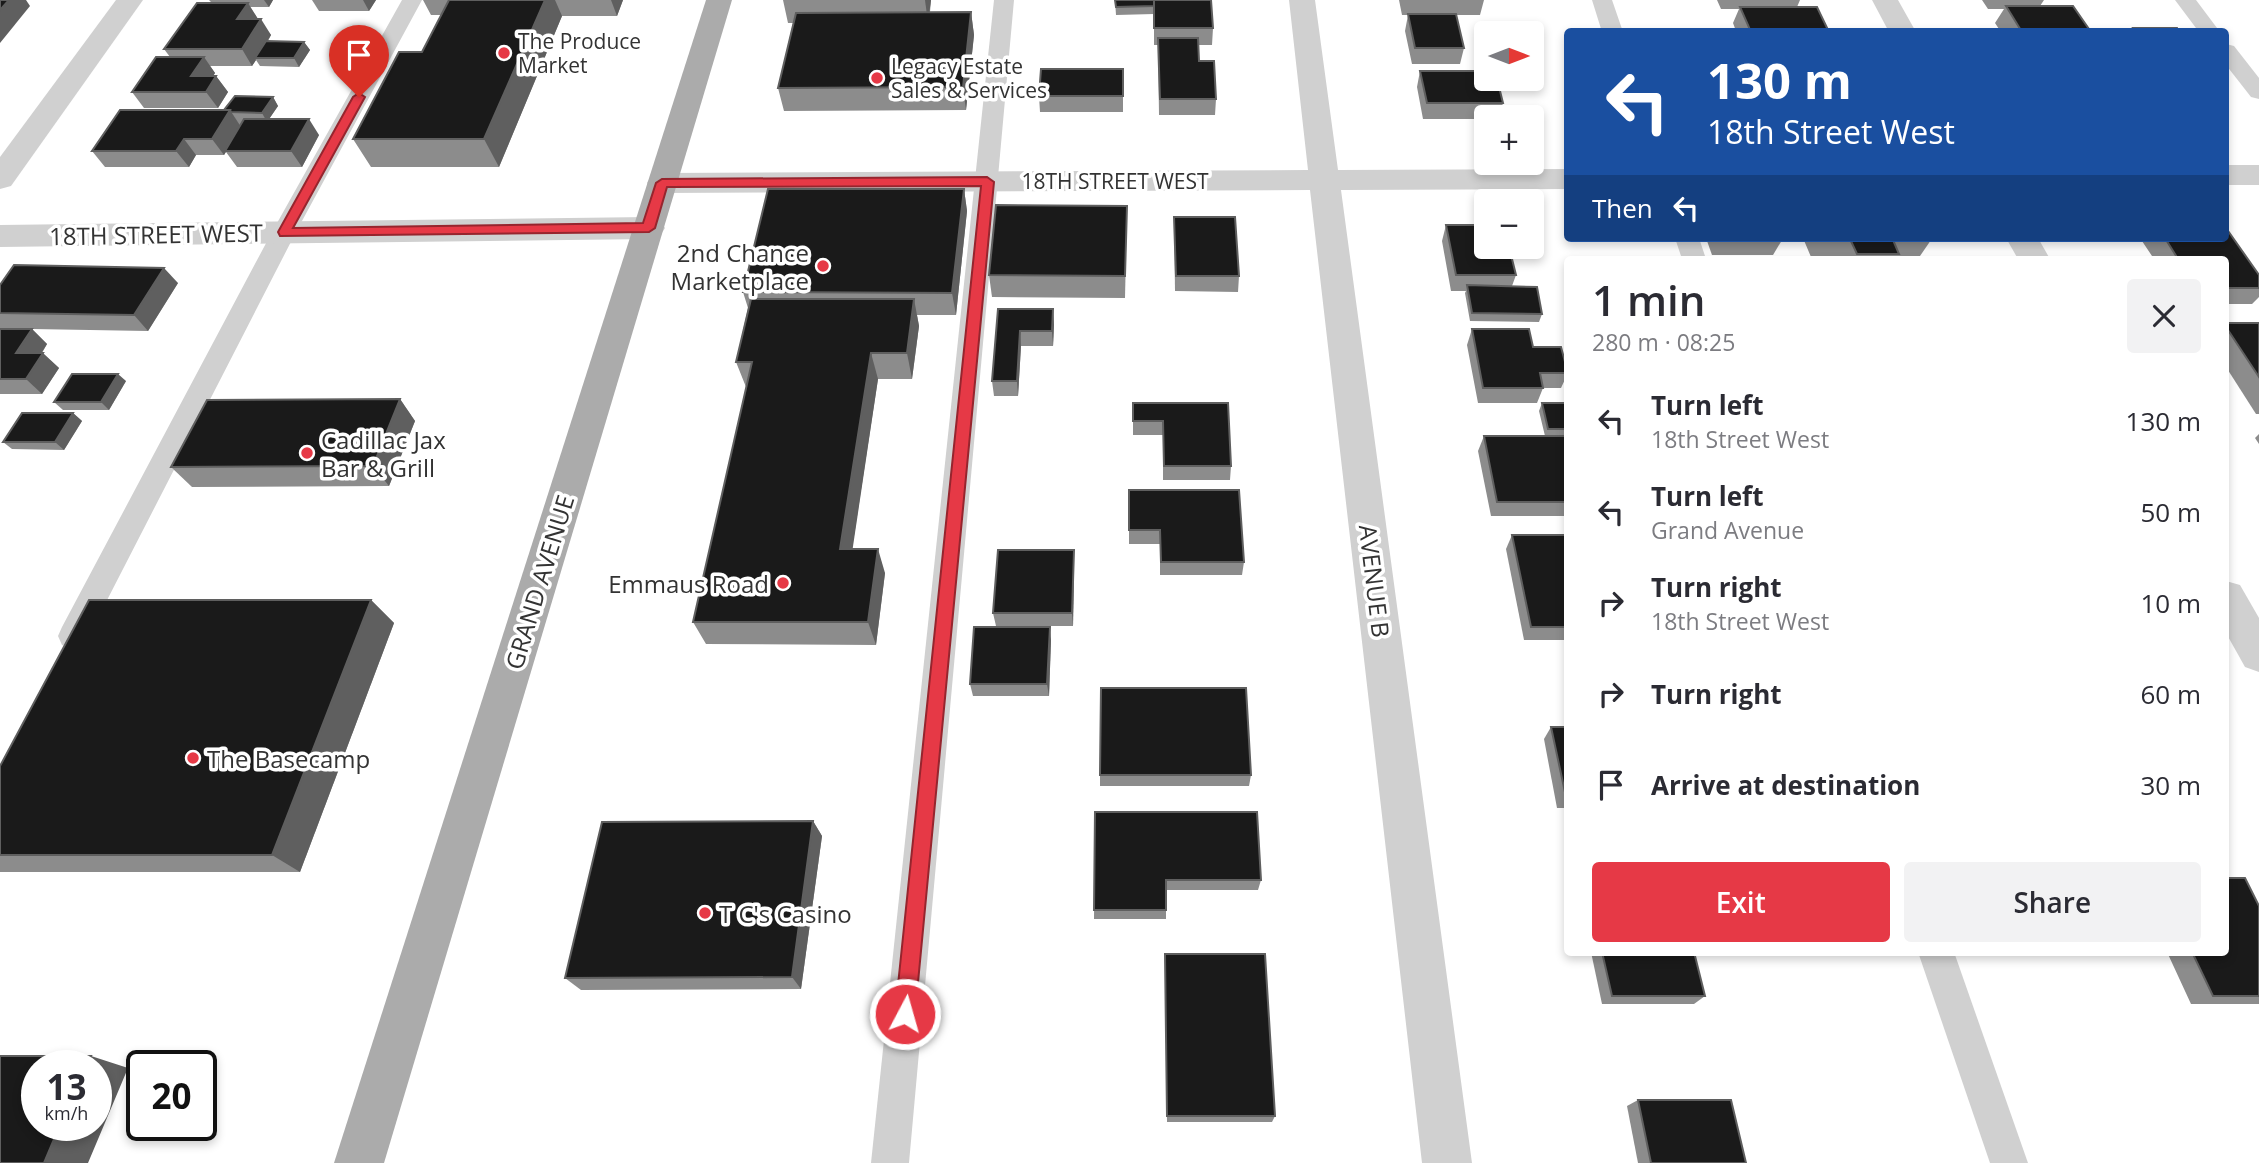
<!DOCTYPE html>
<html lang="en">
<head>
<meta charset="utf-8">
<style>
	body { margin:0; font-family:"Open Sans",sans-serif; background:#f2f2f3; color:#2b2b33; height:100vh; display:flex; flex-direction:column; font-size:26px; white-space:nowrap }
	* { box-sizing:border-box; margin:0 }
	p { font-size:23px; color:#7c7c81 }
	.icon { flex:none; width:38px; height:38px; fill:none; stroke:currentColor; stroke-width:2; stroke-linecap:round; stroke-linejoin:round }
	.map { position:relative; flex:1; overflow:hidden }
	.side { position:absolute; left:1564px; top:256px; width:665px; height:700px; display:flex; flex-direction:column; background:#fff; border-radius:7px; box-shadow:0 4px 10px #0003 }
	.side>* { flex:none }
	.banner { position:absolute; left:1564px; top:28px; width:665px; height:214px; border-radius:7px; box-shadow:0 4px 10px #0003; background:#1a4fa0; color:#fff; overflow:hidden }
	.needle { width:46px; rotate:90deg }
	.buttons { position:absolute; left:1474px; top:21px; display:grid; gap:14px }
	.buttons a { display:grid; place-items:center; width:70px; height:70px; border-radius:7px; background:#fff; box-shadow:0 4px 10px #0003; font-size:35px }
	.speed { position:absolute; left:21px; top:1050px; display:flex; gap:14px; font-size:35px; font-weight:700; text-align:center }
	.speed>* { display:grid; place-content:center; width:91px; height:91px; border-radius:50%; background:#fff; box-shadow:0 4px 10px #0003; line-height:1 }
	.speed small { font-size:18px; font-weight:400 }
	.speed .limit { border:4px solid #111; border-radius:10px; background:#fff; color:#111 }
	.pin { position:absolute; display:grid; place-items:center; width:60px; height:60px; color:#fff; margin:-72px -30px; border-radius:50% 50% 50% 0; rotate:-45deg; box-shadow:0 0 7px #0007 }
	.pin .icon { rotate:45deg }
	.me { position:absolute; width:77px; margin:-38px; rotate:6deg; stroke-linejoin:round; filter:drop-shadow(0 0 5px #0008) }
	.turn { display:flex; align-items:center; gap:24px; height:147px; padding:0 28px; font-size:32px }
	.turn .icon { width:91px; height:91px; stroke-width:2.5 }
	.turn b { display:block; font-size:49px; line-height:60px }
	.then { display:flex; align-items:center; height:66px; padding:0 28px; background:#0003; gap:14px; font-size:26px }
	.round { display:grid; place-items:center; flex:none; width:74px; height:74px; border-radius:7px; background:#f2f2f3 }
	.headline { display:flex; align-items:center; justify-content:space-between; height:119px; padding:0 28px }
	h1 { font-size:42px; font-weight:600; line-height:52px }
	.action { display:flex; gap:14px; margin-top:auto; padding:14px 28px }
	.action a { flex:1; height:80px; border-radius:7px; background:#e63946; color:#fff; font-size:28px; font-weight:600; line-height:80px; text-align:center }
	.action a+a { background:#f2f2f3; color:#2b2b33 }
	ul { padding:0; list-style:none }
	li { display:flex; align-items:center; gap:21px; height:91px; padding:0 28px }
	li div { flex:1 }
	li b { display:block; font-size:26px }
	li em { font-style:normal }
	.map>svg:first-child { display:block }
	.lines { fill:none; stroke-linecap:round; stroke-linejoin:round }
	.lane { fill:#d0d0d0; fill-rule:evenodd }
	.street { fill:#d0d0d0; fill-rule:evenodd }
	.primary { fill:#ababab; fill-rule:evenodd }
	.wall { fill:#8c8c8c }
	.shaded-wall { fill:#5f5f5f }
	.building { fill:#1a1a1a; stroke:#5f5f5f; stroke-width:2 }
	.route { fill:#e63946; stroke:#96252e; stroke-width:2 }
	.poi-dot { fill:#e63946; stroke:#fff; stroke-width:2.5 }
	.labels { text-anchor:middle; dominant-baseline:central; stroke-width:7; stroke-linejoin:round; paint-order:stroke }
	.far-poi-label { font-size:21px; fill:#333; stroke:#fff; text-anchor:start }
	.far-street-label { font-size:21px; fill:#333; stroke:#fff }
	.street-label { font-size:24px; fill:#333; stroke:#fff }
	.poi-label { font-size:24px; fill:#333; stroke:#fff; text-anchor:start }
</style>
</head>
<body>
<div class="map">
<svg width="2259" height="1163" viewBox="0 0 2259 1163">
	<rect width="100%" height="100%" fill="#fff"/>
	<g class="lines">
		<g class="lane">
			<polygon points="402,0 422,0 296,232 84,645 73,649 62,645 58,636 62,627 272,232"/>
			<polygon points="994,0 1014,0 909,1163 871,1163"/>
			<polygon points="1592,0 1612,0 1623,32 1602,32"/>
			<polygon points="2175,0 2196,0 2220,32 2199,32"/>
			<polygon points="2226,44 2234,46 2259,78 2259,99 2251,97 2226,65"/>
			<polygon points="1675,238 1699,238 1706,259 1682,259"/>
			<polygon points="1918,952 1954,952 2028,1163 1990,1163"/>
		</g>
		<g class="street">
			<polygon points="116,0 143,0 11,186 0,189 0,157"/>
			<polygon points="1289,0 1315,0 1338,170 1568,169 1568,189 1341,190 1472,1163 1422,1163 1310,190 662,193 651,190 647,183 651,176 662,173 1308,170"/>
			<polygon points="1872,0 1898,0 1916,32 1889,32"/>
			<rect x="2226" y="165" width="33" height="20"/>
			<polygon points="649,217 660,220 665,228 660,236 649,239 0,247 0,225"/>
			<polygon points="2006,238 2038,238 2050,259 2018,259"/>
			<polygon points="2226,581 2240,585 2259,618 2259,672 2245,667 2226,633"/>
		</g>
		<polygon class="primary" points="706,0 732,0 384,1163 334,1163"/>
	</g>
	<g class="wall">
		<polygon points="209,0 273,0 269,7 250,7 258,19 271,35 268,41 304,42 310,50 299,67 260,66 256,60 252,66 210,66 215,73 213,76 216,76 228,92 218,108 144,108 132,92 170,57 164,49 212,3"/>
		<polygon points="312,0 376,0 369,11 319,11"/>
		<polygon points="423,0 623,0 617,16 562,16 499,167 371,167 353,139 422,52 441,15 431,15"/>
		<polygon points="783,0 931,0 930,12 971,12 974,35 966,110 784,111 778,88 793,23 788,23"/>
		<polygon points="1115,0 1211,0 1213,28 1212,45 1198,45 1199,61 1216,99 1215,115 1159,115 1158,45 1154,45 1154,14 1116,15"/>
		<polygon points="1399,0 1484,0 1480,15 1456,15 1464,48 1460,64 1412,64 1405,31 1408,15 1402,15"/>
		<polygon points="1717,0 1800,0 1797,7 1829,32 1696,32 1736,31 1733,23 1739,9 1721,9"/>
		<polygon points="1982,0 2044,0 2040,6 2091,32 2001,32 1995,23 2004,9 1988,9"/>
		<polygon points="1123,69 1123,112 1040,112 1039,96"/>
		<polygon points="1420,71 1503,103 1499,117 1486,117 1486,119 1423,119 1417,87"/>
		<polygon points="273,97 278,106 269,119 319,135 302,167 237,167 226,152 224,155 196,155 189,167 105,167 92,151 224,110"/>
		<polygon points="964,189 967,211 956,315 917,315 919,326 912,379 878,379 852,549 885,573 876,645 706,644 693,622 746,387 736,362 748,308 743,292"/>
		<polygon points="1127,206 1125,298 992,297 989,275"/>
		<polygon points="1174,217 1239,276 1238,292 1175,291"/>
		<polygon points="1446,225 1516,275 1512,286 1542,314 1539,322 1470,321 1465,293 1466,291 1451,291 1442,241"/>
		<polygon points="1706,238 1782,238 1782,240 1773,255 1712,255"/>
		<polygon points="1803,238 1930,238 1931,240 1920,256 1898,256 1896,259 1842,259 1841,257 1811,257"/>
		<polygon points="2140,238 2226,238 2259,275 2259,297 2252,304 2226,304 2226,259 2154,259"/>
		<polygon points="178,283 148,331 32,329 47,344 42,353 59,368 42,394 0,394 0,285"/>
		<polygon points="998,309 1053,309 1054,325 1053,346 1021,346 1018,396 994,396 992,381"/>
		<polygon points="2226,323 2259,323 2259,414 2256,414 2226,367"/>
		<polygon points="1472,329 1533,347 1568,373 1561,388 1543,388 1537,403 1478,403 1467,345"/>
		<polygon points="126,381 109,410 63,410 54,402"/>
		<polygon points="400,399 415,421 389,486 192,487 171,467"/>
		<polygon points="1133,403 1228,403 1231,466 1230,480 1163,480 1163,435 1133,435"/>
		<polygon points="1542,403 1568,403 1568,516 1491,516 1478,451 1484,436 1545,436 1539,411"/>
		<polygon points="73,413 82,421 64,450 12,449 3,442"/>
		<polygon points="2259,434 2259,444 2255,438"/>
		<polygon points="1129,490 1244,562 1242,575 1160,575 1160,544 1129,544"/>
		<polygon points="1512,535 1568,535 1568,640 1524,640 1506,549"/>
		<polygon points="1074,563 1073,626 996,626 993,613"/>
		<polygon points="371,600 394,623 300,872 0,872 0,766"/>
		<polygon points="1051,640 1049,696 973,696 970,684"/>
		<polygon points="1551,727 1568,727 1568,808 1557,808 1544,739"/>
		<polygon points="1100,775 1251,775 1249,786 1100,786"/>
		<polygon points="1095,812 1261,880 1258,890 1166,890 1166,919 1094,919"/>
		<polygon points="813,821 822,836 801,989 581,990 565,978"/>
		<polygon points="2259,906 2259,1004 2191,1004 2167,952 2226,952"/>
		<polygon points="1591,952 1694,952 1705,996 1694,1004 1602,1004"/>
		<polygon points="1165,954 1275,1116 1272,1122 1167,1122"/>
		<polygon points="1638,1100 1746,1163 1638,1163 1627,1106"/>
	</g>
	<g class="shaded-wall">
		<polygon points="9,0 26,0 30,6 0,43 0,10"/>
		<polygon points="264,0 273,0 269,7"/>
		<polygon points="363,0 376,0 369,11"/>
		<polygon points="545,0 555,0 562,16 499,167 484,139"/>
		<polygon points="611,0 623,0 617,16"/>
		<polygon points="925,0 931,0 928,23"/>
		<polygon points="248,3 258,19 237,19"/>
		<polygon points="971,12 974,35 966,110 963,87"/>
		<polygon points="261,19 271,35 257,58 255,58 256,60 252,66 242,49"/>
		<polygon points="304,42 310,50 299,67 294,58"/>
		<polygon points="204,57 215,73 203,92 191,76"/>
		<polygon points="216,76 228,92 218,108 206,92"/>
		<polygon points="273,97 278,106 267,122 262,113"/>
		<polygon points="230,110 241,127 224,155 212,139"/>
		<polygon points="309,119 319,135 302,167 291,151"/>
		<polygon points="184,139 196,155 189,167 176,151"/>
		<polygon points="964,189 967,211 956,315 952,293"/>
		<polygon points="164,268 178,283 148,331 134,315"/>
		<polygon points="914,299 919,326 912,379 907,353"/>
		<polygon points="1053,309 1054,325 1053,346 1052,331"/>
		<polygon points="32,329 47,344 32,368 16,353"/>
		<polygon points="1020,331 1021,346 1018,396 1017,381"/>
		<polygon points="43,353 59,368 42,394 26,379"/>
		<polygon points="871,353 878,379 849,573 840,549"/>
		<polygon points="118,374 126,381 109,410 101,402"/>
		<polygon points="400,399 415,421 389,486 373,466"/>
		<polygon points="73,413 82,421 64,450 55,442"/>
		<polygon points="878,549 885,573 876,645 868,622"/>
		<polygon points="1074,550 1074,563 1073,626 1072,613"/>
		<polygon points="371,600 394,623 300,872 272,855"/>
		<polygon points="1050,627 1051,640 1049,696 1047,684"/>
		<polygon points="813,821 822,836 801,989 792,977"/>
		<polygon points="91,1056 128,1068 88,1163 44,1163 60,1125 96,1125 96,1066 86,1066"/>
	</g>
	<g class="building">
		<polygon points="0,0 9,0 0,10"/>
		<polygon points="449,0 545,0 484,139 353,139 399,52 422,52"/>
		<polygon points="1115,0 1154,0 1154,6 1116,7"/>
		<polygon points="1154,0 1211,0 1213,28 1154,28"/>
		<polygon points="197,3 248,3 237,19 261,19 242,49 164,49"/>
		<polygon points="2006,6 2073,6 2091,32 2022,32"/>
		<polygon points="1740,7 1817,7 1829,32 1751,32"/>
		<polygon points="971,12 963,87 778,88 796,13"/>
		<polygon points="1408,14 1456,14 1464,48 1415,48"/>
		<polygon points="2133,28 2177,28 2179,32 2135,32"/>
		<polygon points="1158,38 1198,38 1199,61 1214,61 1216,99 1160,99"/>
		<polygon points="266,41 304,42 294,58 255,58"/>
		<polygon points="156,57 204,57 191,76 216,76 206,92 132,92"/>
		<polygon points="1041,69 1123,69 1123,96 1039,96"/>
		<polygon points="1420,71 1486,71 1486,79 1497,79 1503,103 1427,103"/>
		<polygon points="235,96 273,97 262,113 231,112 230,110 224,110"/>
		<polygon points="120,110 230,110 212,139 184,139 176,151 92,151"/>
		<polygon points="244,119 309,119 291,151 225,151"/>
		<polygon points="768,189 964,189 952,293 743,292"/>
		<polygon points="996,205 1127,206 1125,276 989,275"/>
		<polygon points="1174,217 1235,217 1239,276 1176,276"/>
		<polygon points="1446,225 1486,225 1486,247 1509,247 1516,275 1456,275"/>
		<polygon points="2226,228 2259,275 2259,288 2226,288 2226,259 2178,259 2165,238 2226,238"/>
		<polygon points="1720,238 1782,238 1782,240 1720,239"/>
		<polygon points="1819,238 1930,238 1931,240 1893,240 1899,254 1857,254 1851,241 1820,241"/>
		<polygon points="14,265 164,268 134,315 0,313 0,285"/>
		<polygon points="1467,285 1537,287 1542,314 1472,313"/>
		<polygon points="751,299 914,299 907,353 871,353 840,549 878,549 868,622 693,622 752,362 736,362"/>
		<polygon points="998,309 1053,309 1052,331 1020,331 1017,381 992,381"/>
		<polygon points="2226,323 2259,323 2259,377 2226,327"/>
		<polygon points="0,329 32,329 16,353 43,353 26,379 0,379"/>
		<polygon points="1472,329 1529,329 1533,347 1561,347 1568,373 1540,373 1543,388 1483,388"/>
		<polygon points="72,374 118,374 101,402 54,402"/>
		<polygon points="400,399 373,466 171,467 207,400"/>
		<polygon points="1133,403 1228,403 1231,466 1164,466 1163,421 1133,421"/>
		<polygon points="1542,403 1568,403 1568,429 1548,429"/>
		<polygon points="22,413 73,413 55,442 3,442"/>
		<polygon points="1484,436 1568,436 1568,502 1497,502"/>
		<polygon points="1129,490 1239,490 1244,562 1161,562 1160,530 1129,530"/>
		<polygon points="1512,535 1568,535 1568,627 1531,627"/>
		<polygon points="998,550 1074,550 1072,613 993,613"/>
		<polygon points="89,600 371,600 272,855 0,855 0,766"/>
		<polygon points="974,627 1050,627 1047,684 970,684"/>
		<polygon points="1101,688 1246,688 1251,775 1100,775"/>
		<polygon points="1551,727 1568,727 1568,797 1566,797"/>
		<polygon points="1095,812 1257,812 1261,880 1166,880 1166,910 1094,910"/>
		<polygon points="813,821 792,977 565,978 602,822"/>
		<polygon points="2226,878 2245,878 2259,906 2259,996 2213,996 2192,952 2226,952"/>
		<polygon points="1602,952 1694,952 1705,996 1612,996"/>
		<polygon points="1165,954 1265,954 1275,1116 1167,1116"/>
		<polygon points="0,1056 91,1056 86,1066 37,1066 37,1125 60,1125 44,1163 0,1163"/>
		<polygon points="1638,1100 1731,1100 1746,1163 1651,1163"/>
	</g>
	<polygon class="route" points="359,93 365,97 293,228 643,223 656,183 662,179 987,177 994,182 915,1014 912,1021 905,1024 898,1021 895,1014 981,186 667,187 655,228 649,232 280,236 278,232 353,97"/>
	<g class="poi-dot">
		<circle cx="504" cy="53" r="7"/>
		<circle cx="877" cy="78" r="7"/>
		<circle cx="823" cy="266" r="7"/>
		<circle cx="307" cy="453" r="7"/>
		<circle cx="783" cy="583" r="7"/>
		<circle cx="193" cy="758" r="7"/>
		<circle cx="705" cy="913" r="7"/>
	</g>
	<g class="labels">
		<g class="far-poi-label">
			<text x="518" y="41">The Produce<tspan x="518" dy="24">Market</tspan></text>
			<text x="891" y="66">Legacy Estate<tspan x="891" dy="24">Sales &amp; Services</tspan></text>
		</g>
		<g class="far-street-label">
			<text x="1115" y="181">18TH STREET WEST</text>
		</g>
		<g class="street-label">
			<text transform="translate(156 234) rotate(-1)">18TH STREET WEST</text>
			<text transform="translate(1375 581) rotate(83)">AVENUE B</text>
			<text transform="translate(539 582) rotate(-73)">GRAND AVENUE</text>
		</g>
		<g class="poi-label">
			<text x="809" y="252" text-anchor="end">2nd Chance<tspan x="809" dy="28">Marketplace</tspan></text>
			<text x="321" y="439">Cadillac Jax<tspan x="321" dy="28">Bar &amp; Grill</tspan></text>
			<text x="769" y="583" text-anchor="end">Emmaus Road</text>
			<text x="207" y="758">The Basecamp</text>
			<text x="719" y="913">T C's Casino</text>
		</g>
	</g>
</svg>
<div class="buttons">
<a><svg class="needle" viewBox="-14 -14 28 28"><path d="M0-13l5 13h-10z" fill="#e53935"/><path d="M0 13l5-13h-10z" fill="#7c7c81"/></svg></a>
<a>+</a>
<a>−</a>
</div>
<div class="speed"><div>13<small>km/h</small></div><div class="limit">20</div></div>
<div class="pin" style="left:359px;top:97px;background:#d93025"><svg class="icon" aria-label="arrive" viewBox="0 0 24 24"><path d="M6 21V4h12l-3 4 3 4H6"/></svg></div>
<svg class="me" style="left:905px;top:1014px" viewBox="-20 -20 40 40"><circle r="17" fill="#e63946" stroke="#fff" stroke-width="3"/><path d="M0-11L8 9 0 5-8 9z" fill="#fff"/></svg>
<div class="banner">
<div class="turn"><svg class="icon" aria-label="left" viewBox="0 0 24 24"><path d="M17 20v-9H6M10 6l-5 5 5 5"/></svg><div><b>130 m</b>18th Street West</div></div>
<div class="then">Then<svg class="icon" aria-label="left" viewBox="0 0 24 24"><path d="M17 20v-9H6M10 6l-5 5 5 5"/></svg></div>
</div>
<section class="side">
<div class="headline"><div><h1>1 min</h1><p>280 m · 08:25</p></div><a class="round"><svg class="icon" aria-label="close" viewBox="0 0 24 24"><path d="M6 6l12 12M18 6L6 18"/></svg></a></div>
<ul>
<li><svg class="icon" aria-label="left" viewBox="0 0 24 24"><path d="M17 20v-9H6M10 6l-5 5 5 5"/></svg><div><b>Turn left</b><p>18th Street West</p></div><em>130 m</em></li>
<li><svg class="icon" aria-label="left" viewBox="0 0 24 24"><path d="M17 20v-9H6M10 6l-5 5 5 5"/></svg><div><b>Turn left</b><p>Grand Avenue</p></div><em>50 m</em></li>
<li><svg class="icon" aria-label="right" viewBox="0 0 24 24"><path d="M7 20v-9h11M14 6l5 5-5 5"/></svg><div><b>Turn right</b><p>18th Street West</p></div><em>10 m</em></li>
<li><svg class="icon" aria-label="right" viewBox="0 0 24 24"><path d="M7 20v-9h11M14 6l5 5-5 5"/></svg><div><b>Turn right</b></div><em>60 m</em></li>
<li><svg class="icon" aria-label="arrive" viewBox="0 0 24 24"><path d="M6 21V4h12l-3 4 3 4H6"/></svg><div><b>Arrive at destination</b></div><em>30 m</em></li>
</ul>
<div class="action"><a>Exit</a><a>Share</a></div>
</section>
</div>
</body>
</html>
